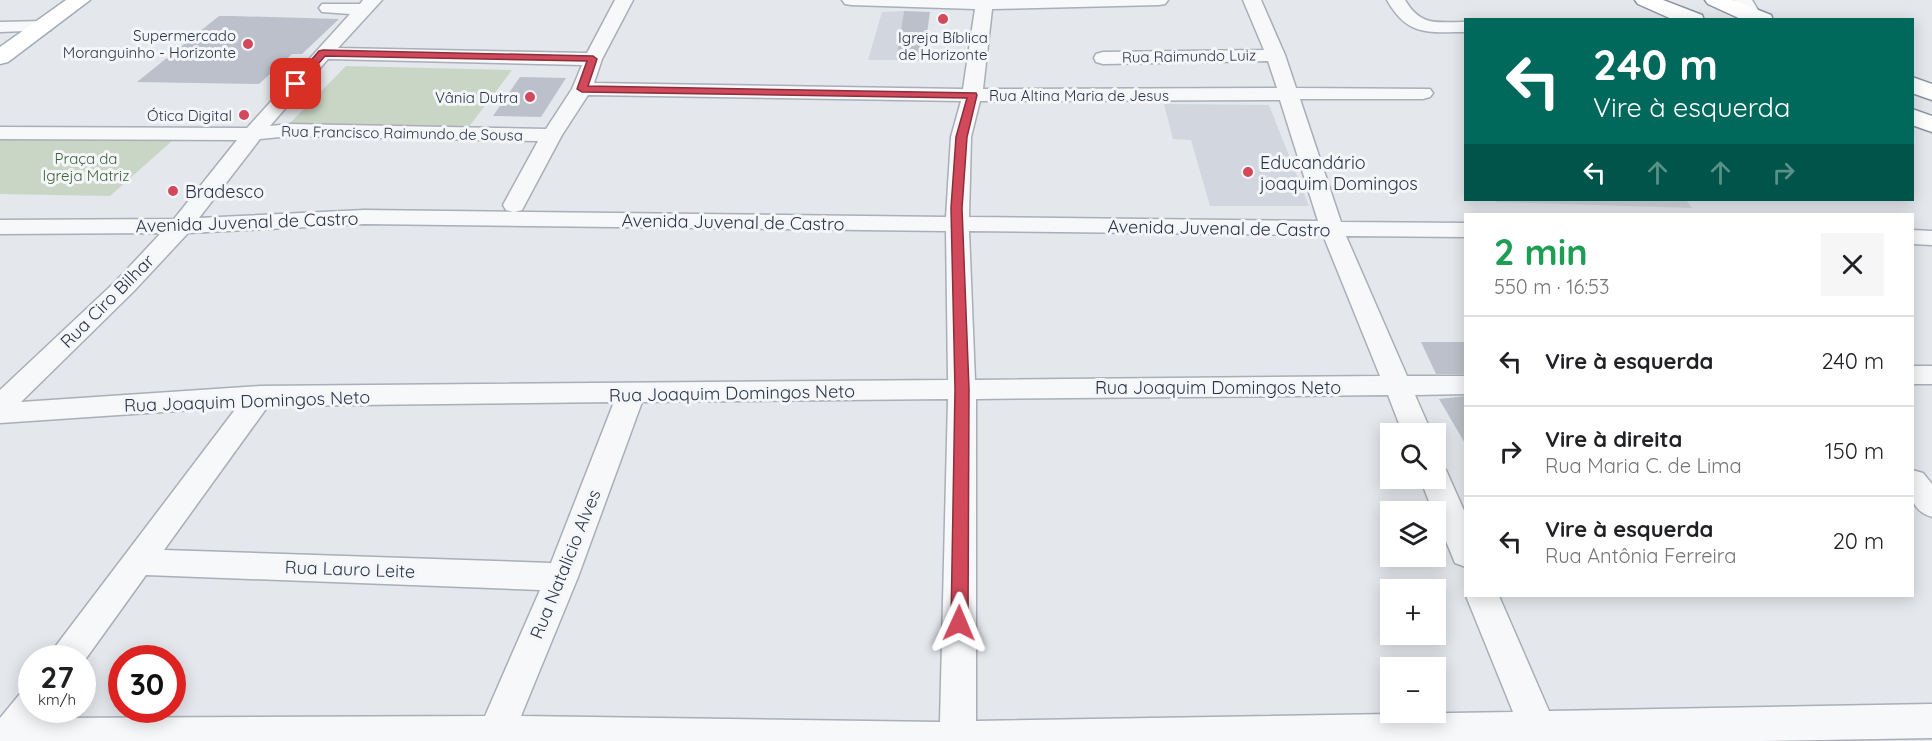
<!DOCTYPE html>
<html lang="pt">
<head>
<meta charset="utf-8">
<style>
	body { margin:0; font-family:Quicksand,sans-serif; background:#f6f6f6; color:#202124; height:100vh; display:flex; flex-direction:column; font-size:22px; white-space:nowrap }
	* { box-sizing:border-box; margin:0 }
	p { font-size:20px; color:#757577 }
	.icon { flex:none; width:33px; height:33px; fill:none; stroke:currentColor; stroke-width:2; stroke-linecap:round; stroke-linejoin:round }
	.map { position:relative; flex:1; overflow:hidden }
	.side { position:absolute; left:1464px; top:213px; width:450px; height:384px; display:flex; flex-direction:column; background:#fff; border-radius:0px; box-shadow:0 3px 15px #0003 }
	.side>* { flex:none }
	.banner { position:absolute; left:1464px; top:18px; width:450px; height:183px; border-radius:0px; box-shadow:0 3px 15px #0003; background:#00695c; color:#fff; overflow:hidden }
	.buttons { position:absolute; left:1380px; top:423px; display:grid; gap:12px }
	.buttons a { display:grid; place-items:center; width:66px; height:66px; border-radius:0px; background:#fff; box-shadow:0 3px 15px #0003; font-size:30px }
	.speed { position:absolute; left:18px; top:645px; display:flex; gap:12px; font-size:30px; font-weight:700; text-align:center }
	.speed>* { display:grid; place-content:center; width:78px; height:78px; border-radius:50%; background:#fff; box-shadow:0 3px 15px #0003; line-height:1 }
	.speed small { font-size:15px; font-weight:400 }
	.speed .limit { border:9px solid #d22; background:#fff; color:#111 }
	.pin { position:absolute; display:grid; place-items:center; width:51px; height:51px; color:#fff; margin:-26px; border-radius:12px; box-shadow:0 3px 9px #0006 }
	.me { position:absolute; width:66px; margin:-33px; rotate:1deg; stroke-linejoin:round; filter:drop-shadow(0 0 4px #0008) }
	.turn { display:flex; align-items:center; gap:21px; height:126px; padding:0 30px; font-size:27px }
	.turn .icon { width:78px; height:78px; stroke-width:2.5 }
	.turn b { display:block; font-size:42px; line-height:51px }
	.lanes { display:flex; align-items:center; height:57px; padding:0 30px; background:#0003; justify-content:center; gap:30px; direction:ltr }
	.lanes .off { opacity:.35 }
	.round { display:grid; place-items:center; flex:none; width:63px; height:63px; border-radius:0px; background:#f6f6f6 }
	.headline { display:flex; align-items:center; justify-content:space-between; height:102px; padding:0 30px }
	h1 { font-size:36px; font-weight:700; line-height:45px; color:#1e9e55 }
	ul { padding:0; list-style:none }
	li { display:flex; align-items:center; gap:18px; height:90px; padding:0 30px; border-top:2px solid #e0e0e0 }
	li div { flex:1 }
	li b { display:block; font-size:22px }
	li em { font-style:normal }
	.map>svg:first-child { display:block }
	.built { fill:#d2d6de }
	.green { fill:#c9d6c5 }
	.building { fill:#bbc0ca }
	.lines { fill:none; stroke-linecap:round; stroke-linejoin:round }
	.minor-casing { stroke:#a9aeb7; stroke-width:3 }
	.major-casing { stroke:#a3abb8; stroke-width:3 }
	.highway-casing { stroke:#8b94a3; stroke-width:3 }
	.minor { fill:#f7f8fa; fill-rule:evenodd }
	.major { fill:#fff; fill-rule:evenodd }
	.highway { fill:#fff; fill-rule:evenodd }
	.route { fill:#d1495b; stroke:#882f3b; stroke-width:1.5 }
	.poi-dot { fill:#d1495b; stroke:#f4f6f9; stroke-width:2 }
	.labels { text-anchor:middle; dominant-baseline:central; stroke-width:6; stroke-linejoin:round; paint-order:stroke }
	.far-poi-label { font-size:15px; fill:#2b3445; stroke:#f4f6f9; text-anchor:end }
	.far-street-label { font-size:15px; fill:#2b3445; stroke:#f4f6f9 }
	.far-park-label { font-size:15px; fill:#3f6138; stroke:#f4f6f9 }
	.poi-label { font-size:18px; fill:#2b3445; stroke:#f4f6f9; text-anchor:start }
	.street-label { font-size:18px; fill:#2b3445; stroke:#f4f6f9 }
</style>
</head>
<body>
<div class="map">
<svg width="1932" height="741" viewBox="0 0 1932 741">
	<rect width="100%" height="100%" fill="#e4e7ec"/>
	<g class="built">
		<polygon points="904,11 896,60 868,60 882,12"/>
		<polygon points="1164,104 1269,105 1309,206 1210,206 1191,140 1173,139"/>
		<polygon points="1495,200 1686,200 1692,208 1496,202"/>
	</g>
	<g class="green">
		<polygon points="346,66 512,70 468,128 290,123"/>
		<polygon points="0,137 173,140 110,196 0,194"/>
	</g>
	<g class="building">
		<polygon points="904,11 930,12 923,61 896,60"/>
		<polygon points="219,16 232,16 339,19 302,54 292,54 259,84 137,82"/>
		<polygon points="520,77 566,78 541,117 493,116"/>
		<polygon points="1421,342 1466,342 1466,374 1436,374"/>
		<polygon points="1466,396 1466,445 1439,399"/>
	</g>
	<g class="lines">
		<g class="minor-casing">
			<g id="minor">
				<path d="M363,0H382L338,48L587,53L615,0H633L602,59L594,83L963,89L975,9L851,5L845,4L842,0H1168L1165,4L1159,5L992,9L983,89L1277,88L1268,61L1103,64L1096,62L1094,58L1096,54L1103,52L1264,50L1243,0H1261L1285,55L1296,88L1430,89L1433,93L1430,97L1423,99H1300L1341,222L1466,223V237L1346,236L1407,376H1466V394L1415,395L1432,434H1403L1388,395L976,399V721L1513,712L1466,596H1499L1549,711L1932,704V738L1759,741H0V718L19,695L32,691V710H49L45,718L485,716L540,590L146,575L82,664V658H50L55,647L237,407L0,423V390L116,281L161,233L0,234V220L174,219L237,140L0,139V127L247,128L350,14L322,12L319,8L322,4H360ZM328,59L582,65L572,89L546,129L290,124L270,126ZM588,95L961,101L951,137L946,217L364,210L199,218L260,139L290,136L538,141L503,205L506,210L514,212L522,210L562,135ZM1280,100L1318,221L969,217L971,137L980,101ZM364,224L946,231L948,380L260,386L21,402L134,291L188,233ZM969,231L1323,235L1380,376L975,380ZM948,399L940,722L521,716L578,577L642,402ZM614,402L551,563L164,550L268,406Z"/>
				<path d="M1387,0H1405C1421,27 1437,22 1466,22V32C1428,32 1408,37 1387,0Z"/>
				<polygon points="1734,0 1752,0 1761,15 1755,20 1746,19"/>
				<polygon points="45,21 51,22 54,26 51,30 0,32 0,22"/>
				<polygon points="1912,230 1932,231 1932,245 1912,244"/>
				<rect x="1912" y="366" width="20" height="18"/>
				<polygon points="1436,467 1446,470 1466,515 1466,567 1455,563 1436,517 1436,512 1433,512 1420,478 1436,478"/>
				<path d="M1912,470L1923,473L1932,484V517C1907,509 1912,492 1912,470Z"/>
			</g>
		</g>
		<g class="major-casing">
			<polygon id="major" points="66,0 90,0 8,62 0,64 0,47"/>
		</g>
		<g class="highway-casing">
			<g id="highway">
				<polygon points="1635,0 1663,0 1702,15 1704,20 1674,20 1638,4"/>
				<polygon points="1705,0 1733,0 1771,15 1773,20 1743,20 1708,4"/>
				<polygon points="1912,77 1932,84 1932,100 1912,93"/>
				<polygon points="1912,109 1932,116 1932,132 1912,125"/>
			</g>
		</g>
		<use href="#minor" class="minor"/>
		<use href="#major" class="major"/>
		<use href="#highway" class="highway"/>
	</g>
	<polygon class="route" points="323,50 593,56 597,59 588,86 976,93 977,95 967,137 962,208 969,389 968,623 965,628 959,630 953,628 951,623 955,389 951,208 956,137 967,98 582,92 577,89 587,61 325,56 299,86 292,86 292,82 319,51"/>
	<g class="poi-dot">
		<circle cx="943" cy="19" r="6"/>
		<circle cx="248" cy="44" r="6"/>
		<circle cx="530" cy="97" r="6"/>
		<circle cx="244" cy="115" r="6"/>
		<circle cx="1248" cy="172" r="6"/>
		<circle cx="173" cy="191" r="6"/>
	</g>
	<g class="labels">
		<g class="far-poi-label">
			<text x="236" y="35">Supermercado<tspan x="236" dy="17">Moranguinho - Horizonte</tspan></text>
			<text x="943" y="37" text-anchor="middle">Igreja Bíblica<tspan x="943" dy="17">de Horizonte</tspan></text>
			<text x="518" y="97">Vânia Dutra</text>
			<text x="232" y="115">Ótica Digital</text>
		</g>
		<g class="far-street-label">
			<text transform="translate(1189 56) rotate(-1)">Rua Raimundo Luiz</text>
			<text x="1079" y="95">Rua Altina Maria de Jesus</text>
			<text transform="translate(402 133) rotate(1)">Rua Francisco Raimundo de Sousa</text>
		</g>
		<g class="far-park-label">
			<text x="86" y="158">Praça da<tspan x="86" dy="17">Igreja Matriz</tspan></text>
		</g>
		<g class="poi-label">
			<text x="1260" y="162">Educandário<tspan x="1260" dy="21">joaquim Domingos</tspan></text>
			<text x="185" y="191">Bradesco</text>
		</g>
		<g class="street-label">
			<text transform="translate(247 222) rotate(-2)">Avenida Juvenal de Castro</text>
			<text transform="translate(733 222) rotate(1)">Avenida Juvenal de Castro</text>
			<text transform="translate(1219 228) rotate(1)">Avenida Juvenal de Castro</text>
			<text transform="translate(107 301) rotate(-45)">Rua Ciro Bilhar</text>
			<text x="1218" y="387">Rua Joaquim Domingos Neto</text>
			<text transform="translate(732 393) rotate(-1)">Rua Joaquim Domingos Neto</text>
			<text transform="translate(247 401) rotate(-2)">Rua Joaquim Domingos Neto</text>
			<text transform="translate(565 564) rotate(-68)">Rua Natalicio Alves</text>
			<text transform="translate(350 569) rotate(2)">Rua Lauro Leite</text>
		</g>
	</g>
</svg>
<div class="buttons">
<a><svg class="icon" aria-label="search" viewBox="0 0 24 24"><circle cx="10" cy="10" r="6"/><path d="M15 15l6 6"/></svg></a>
<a><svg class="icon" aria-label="layers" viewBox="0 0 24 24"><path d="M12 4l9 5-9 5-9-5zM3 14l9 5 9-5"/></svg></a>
<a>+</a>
<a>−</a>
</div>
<div class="speed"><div>27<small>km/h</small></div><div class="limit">30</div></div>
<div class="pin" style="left:296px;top:84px;background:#d93025"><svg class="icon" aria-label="arrive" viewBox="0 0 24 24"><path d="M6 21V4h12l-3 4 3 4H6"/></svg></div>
<svg class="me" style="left:959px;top:623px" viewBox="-20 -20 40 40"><path d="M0-17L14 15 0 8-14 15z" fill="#d1495b" stroke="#fff" stroke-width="4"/></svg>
<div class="banner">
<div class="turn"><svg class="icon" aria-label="left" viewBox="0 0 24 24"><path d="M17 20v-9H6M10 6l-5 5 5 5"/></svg><div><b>240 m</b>Vire à esquerda</div></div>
<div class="lanes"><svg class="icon" aria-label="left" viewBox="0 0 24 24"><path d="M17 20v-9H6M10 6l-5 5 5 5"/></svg><svg class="icon off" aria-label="ahead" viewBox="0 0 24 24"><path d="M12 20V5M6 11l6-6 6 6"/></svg><svg class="icon off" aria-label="ahead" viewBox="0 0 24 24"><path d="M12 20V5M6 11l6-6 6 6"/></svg><svg class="icon off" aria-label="right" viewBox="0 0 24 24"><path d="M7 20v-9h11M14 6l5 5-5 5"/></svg></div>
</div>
<section class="side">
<div class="headline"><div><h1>2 min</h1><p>550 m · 16:53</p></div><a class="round"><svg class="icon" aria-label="close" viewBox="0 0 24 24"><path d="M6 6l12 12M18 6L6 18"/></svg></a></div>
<ul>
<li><svg class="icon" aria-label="left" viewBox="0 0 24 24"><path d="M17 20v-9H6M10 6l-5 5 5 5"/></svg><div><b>Vire à esquerda</b></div><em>240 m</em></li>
<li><svg class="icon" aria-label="right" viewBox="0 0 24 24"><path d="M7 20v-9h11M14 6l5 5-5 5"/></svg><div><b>Vire à direita</b><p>Rua Maria C. de Lima</p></div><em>150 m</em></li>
<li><svg class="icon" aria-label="left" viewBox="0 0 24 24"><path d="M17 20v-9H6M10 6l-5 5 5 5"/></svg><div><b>Vire à esquerda</b><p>Rua Antônia Ferreira</p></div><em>20 m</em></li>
</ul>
</section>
</div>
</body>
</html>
